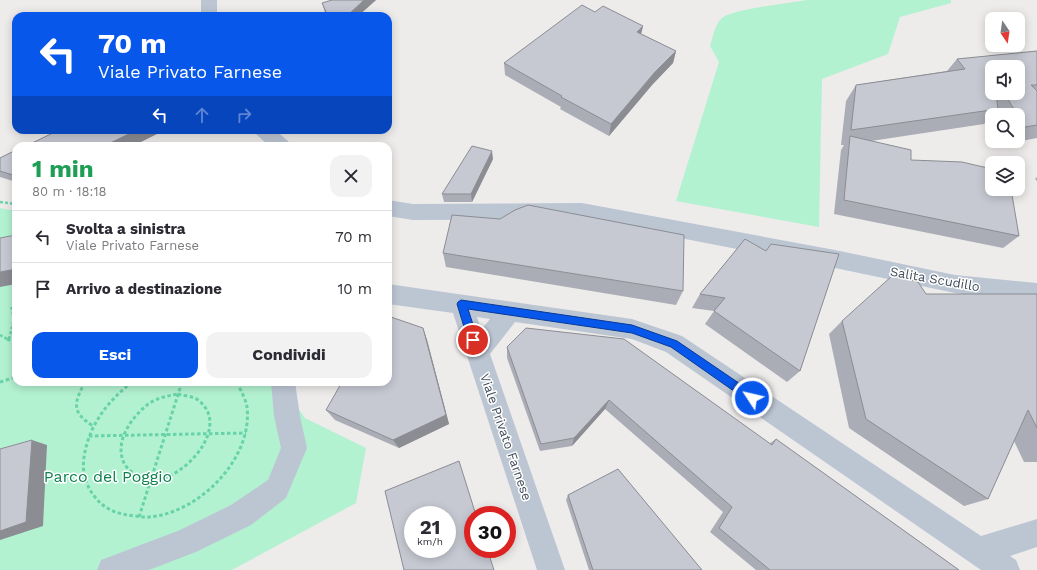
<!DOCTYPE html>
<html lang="it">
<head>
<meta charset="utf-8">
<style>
	body { margin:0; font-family:"Work Sans",sans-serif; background:#f2f2f3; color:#2b2b33; height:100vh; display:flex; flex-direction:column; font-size:15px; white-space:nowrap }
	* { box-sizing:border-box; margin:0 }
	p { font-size:13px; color:#7c7c81 }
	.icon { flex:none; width:22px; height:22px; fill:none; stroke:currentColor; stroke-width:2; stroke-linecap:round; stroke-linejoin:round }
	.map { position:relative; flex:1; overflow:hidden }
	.details { position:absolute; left:12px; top:142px; width:380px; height:244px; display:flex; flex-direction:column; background:#fff; border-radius:12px; box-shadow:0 2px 10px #0003 }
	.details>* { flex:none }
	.guide { position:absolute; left:12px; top:12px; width:380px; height:122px; border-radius:12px; box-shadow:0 2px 10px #0003; background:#0857eb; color:#fff; overflow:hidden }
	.needle { width:26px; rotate:167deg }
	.buttons { position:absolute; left:985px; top:12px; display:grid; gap:8px }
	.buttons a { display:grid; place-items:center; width:40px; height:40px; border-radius:8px; background:#fff; box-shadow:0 2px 10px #0003; font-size:20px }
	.speed { position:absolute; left:404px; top:506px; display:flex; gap:8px; font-size:20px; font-weight:700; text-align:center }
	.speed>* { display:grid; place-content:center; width:52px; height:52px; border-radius:50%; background:#fff; box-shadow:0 2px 10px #0003; line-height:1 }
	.speed small { font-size:10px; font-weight:400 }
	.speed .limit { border:6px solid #d22; background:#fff; color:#111 }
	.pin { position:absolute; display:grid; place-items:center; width:34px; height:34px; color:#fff; margin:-17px; border:2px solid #fff; border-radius:50%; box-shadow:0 1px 4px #0007 }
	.me { position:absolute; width:44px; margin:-22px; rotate:305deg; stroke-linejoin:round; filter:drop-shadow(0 0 3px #0008) }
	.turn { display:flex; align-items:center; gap:14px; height:84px; padding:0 20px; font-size:18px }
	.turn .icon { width:52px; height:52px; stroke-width:2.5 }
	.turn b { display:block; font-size:28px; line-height:34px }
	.lanes { display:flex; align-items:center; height:38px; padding:0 20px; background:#0003; justify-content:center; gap:20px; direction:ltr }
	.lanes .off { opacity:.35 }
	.round { display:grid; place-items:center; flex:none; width:42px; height:42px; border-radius:12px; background:#f2f2f3 }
	.head { display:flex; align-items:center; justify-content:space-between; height:68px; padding:0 20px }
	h1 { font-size:24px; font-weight:700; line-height:30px; color:#1e9e55 }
	.action { display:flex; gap:8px; margin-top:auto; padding:8px 20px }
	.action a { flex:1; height:46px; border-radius:12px; background:#0857eb; color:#fff; font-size:16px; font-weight:700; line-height:46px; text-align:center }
	.action a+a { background:#f2f2f3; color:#2b2b33 }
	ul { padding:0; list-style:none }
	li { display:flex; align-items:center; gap:12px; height:52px; padding:0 20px; border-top:1px solid #e1e1e2 }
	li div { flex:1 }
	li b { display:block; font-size:15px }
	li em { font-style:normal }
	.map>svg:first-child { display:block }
	.green { fill:#b3f2d1 }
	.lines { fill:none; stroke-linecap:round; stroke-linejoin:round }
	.path-far1 { stroke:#68d3a8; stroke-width:2.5; stroke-dasharray:3 2; stroke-linecap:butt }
	.path { stroke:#68d3a8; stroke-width:3; stroke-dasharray:3.5 2.5; stroke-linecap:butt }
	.minor { fill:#bcc6d3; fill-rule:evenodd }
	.wall { fill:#aaadb5; fill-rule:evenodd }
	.shaded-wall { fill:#8b8d93 }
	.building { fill:#c6c9d2; stroke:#8b8d93; fill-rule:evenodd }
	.route { fill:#0857eb; stroke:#053999 }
	.labels { text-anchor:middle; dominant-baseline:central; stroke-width:3; stroke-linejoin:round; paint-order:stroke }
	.street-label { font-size:13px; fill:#424d5a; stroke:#fff }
	.near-park-label { font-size:16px; fill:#0e8051; stroke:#fff }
</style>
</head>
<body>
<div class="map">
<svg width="1037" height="570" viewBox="0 0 1037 570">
	<rect width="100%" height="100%" fill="#eeebeb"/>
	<g class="green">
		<path d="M807,0H951V3L900,17L888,54L822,79L819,227L676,201L719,62L710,46C713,37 715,24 722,18C731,9 791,3 807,0Z"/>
		<polygon points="0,208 16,211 16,382 292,382 293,401 305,418 366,448 356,503 232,570 0,570"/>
	</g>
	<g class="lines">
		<g class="path-far1">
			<polyline points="0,202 16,204"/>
			<polyline points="0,335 9,340"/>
			<polyline points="9,339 14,319 11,305"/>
		</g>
		<g class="path">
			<polyline points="7,339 16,343"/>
			<polyline points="0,382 16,377"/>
			<path d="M85,382C74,403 71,412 93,426"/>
			<path d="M132,382C107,402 89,425 84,457C82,471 85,485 95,497C105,510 118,514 134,516C139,516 144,518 149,517C199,513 253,459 247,407C246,399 240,390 237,382"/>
			<path d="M178,394C184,396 193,396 198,400C228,423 195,465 169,476C160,480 149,479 140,476C133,474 127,469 124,463C114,442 131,418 147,405C156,398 167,396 178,394Z"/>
			<polyline points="89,436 246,433"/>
			<polyline points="139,517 182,382"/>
		</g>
		<g class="minor">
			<rect x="201" y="0" width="16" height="16"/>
			<polygon points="254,130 275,130 288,141 290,146 269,146 257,135"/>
			<polygon points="388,200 413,204 582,203 835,250 955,275 1037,283 1037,303 955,293 835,268 582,219 413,220 388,216"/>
			<path d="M388,284L632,319L682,336L981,536L1037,519V547L1010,556L1016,560L1020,570H981L666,352L632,339L515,322L490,354L565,570H537L453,313L388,304ZM477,317L490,319L481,330Z"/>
			<polygon points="271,382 295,382 300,416 307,448 286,498 251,525 196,552 149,570 97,570 101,560 180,530 231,505 268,480 281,448 274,416"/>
		</g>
	</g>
	<g class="wall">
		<polygon points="376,0 358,16 326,16 322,3"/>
		<polygon points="595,12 643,26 641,34 676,51 673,63 652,85 609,136 560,109 561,107 505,75 504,63"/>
		<path d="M1037,51V138L1010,143L1009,141H1018V115H994L993,114L984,124L871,141L911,160L1019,236L1003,248L834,214L841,150L844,145H841L846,101L856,85L947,71L957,59ZM992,67L1018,93H992Z"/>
		<polygon points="16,150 16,182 0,177 0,158"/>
		<polygon points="493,159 472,202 444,202 442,194"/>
		<polygon points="1037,177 1037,181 1035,179"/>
		<polygon points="745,239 800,371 787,382 705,324 714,311 692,308 700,294"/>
		<polygon points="443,253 683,291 676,305 446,267"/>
		<polygon points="926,294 1037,294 1037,462 1024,462 1014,441 988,499 964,506 849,428 829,334 842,321"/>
		<polygon points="423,328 427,340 449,424 399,448 335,420 326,410"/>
		<polygon points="507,347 769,444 776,439 959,570 756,570 710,532 723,512 605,409 572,446 540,451 507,358"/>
		<polygon points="568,495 702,570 589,570 566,500"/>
	</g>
	<g class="shaded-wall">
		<polygon points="364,0 376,0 358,16 347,16"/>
		<polygon points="643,26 640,38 637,32"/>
		<polygon points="676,51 673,63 652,85 609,136 611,124 655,72"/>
		<polygon points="137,130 165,130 133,146 104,146"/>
		<polygon points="492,151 493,159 472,202 471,194"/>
		<polygon points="16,269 16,284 0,287 0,272"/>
		<polygon points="423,328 427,340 449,424 399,448 393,440"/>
		<polygon points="609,400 605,409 572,446 574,438"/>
		<polygon points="32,440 47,445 43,526 0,540 0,531"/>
	</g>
	<g class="building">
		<polygon points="332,0 364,0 347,16 328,16 322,3"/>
		<polygon points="582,5 595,12 603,6 643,26 637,32 676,51 655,72 611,124 561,97 562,96 504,63"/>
		<polygon points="1037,51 1037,85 1031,85 1037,91 1037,125 1025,127 1004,93 1018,93 1018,67 992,67 992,93 996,93 998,109 851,130 856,85 965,69 957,59"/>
		<polygon points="59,130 137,130 104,146 26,146"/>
		<polygon points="850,136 911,150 911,160 962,162 992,169 992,189 1011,189 1019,236 844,200"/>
		<polygon points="472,146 492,151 471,194 442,194"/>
		<polygon points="16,150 16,176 0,171 0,158"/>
		<polygon points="528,205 684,235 683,291 443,253 452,215 500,219 515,210"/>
		<polygon points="16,235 16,269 0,272 0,238"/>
		<polygon points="745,239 766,251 771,244 839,254 800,371 714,311 725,298 700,294"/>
		<polygon points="893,275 918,282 926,294 1037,294 1037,428 1028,410 988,499 866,419 842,321"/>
		<polygon points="388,316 423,328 446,415 393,440 326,410 342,382 388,382"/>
		<polygon points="526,328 624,339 772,445 776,439 959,570 770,570 719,528 732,507 609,400 574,438 541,444 507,347"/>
		<polygon points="32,440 26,522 0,531 0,449"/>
		<path d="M459,461L476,515H473V549H487L494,570H404L385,491ZM413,515H447V549H413Z"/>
		<polygon points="618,469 702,570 593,570 568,495"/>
	</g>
	<polygon class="route" points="461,300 632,325 677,341 755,394 757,398 755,401 752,403 748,401 671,347 632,333 468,309 478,340 477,343 473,344 470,343 468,340 457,304 458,302"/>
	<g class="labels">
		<g class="street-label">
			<text transform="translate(935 279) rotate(10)">Salita Scudillo</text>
			<text transform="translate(506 437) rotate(71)">Viale Privato Farnese</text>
		</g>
		<g class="near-park-label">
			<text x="108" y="476">Parco del Poggio</text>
		</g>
	</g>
</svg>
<div class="buttons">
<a><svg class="needle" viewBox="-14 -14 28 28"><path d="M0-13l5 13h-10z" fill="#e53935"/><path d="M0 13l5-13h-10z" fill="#7c7c81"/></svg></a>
<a><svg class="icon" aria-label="sound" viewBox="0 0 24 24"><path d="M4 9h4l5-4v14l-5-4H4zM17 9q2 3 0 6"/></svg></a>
<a><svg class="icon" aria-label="search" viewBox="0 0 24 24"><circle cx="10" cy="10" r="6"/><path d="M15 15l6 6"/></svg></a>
<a><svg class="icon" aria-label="layers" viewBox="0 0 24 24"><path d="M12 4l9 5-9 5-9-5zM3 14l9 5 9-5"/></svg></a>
</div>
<div class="speed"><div>21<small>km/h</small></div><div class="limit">30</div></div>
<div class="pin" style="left:473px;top:340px;background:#d93025"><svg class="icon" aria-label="arrive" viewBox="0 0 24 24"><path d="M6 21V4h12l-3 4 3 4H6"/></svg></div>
<svg class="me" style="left:752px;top:398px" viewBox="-20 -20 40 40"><circle r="17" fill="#0857eb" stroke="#fff" stroke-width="3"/><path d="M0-11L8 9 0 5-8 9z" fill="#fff"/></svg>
<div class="guide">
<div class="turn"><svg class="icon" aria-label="left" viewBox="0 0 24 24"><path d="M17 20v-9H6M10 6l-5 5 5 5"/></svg><div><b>70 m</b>Viale Privato Farnese</div></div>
<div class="lanes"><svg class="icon" aria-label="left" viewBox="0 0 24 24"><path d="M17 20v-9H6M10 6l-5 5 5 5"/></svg><svg class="icon off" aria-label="ahead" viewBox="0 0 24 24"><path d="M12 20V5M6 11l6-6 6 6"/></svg><svg class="icon off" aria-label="right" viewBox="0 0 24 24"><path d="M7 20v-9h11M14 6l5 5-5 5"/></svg></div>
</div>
<section class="details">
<div class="head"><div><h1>1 min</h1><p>80 m · 18:18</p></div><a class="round"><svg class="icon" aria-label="close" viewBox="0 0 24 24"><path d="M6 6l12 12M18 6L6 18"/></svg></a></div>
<ul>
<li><svg class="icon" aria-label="left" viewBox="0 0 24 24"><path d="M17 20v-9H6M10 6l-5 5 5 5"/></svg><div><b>Svolta a sinistra</b><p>Viale Privato Farnese</p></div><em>70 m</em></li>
<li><svg class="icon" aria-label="arrive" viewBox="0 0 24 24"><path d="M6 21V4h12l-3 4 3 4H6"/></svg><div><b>Arrivo a destinazione</b></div><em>10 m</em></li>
</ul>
<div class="action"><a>Esci</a><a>Condividi</a></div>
</section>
</div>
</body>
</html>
